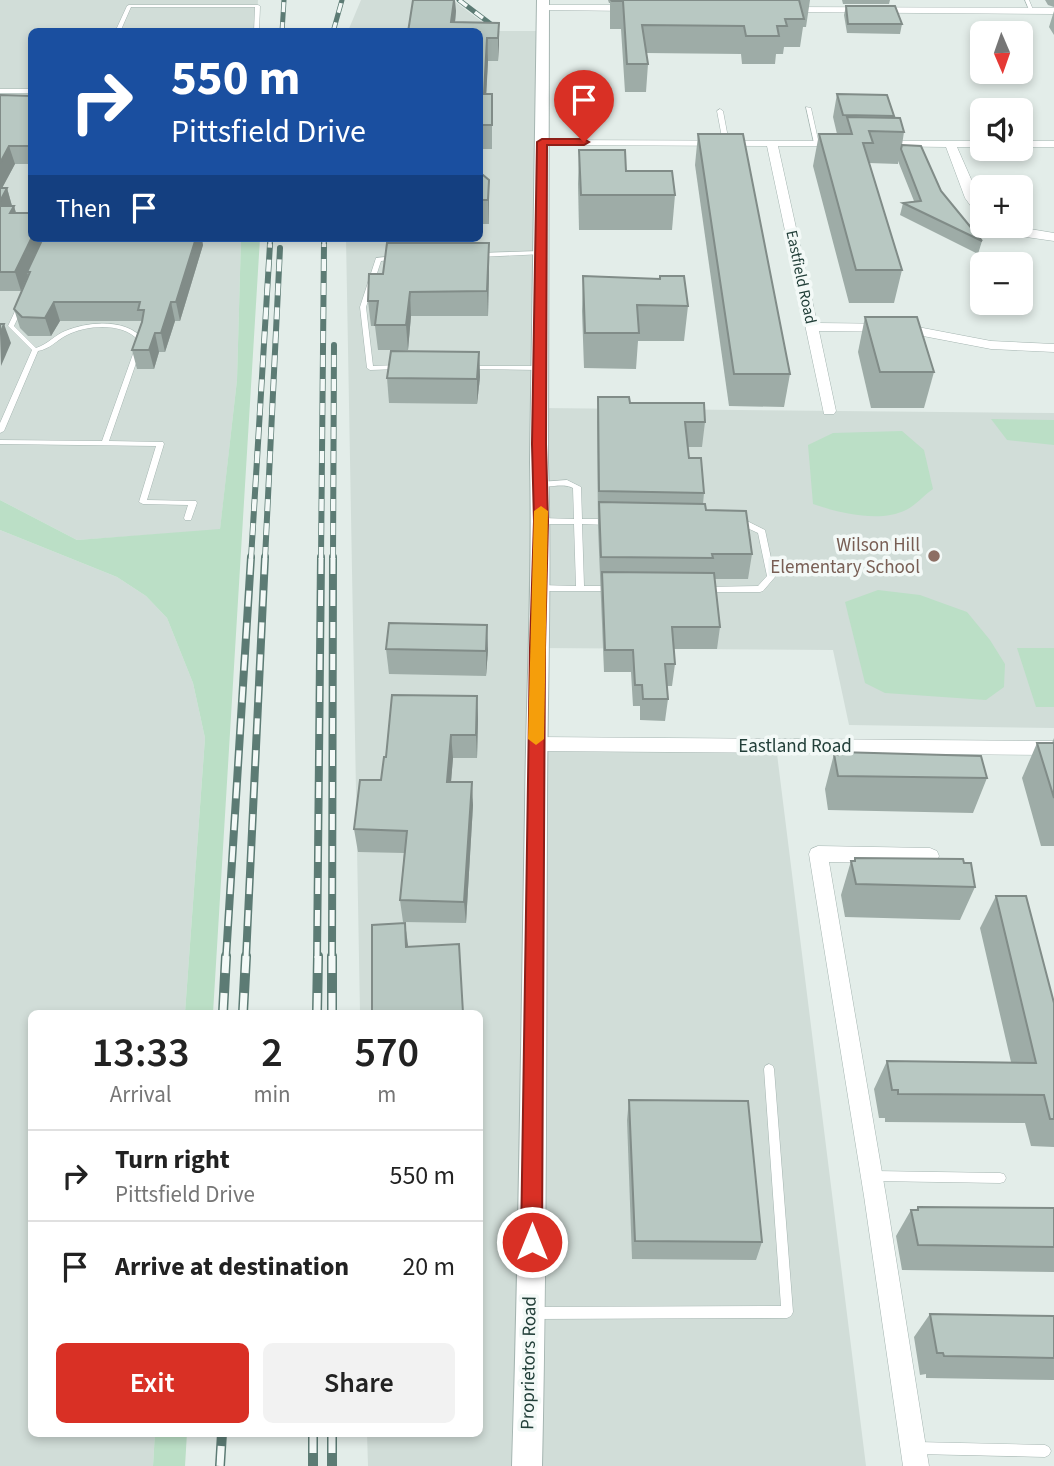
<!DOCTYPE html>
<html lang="en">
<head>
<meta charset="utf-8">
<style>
	body { margin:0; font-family:"Source Sans 3",sans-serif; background:#f2f2f2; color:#222; height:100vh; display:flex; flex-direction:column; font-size:26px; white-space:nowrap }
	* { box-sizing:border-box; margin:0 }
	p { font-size:23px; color:#767676 }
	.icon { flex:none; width:38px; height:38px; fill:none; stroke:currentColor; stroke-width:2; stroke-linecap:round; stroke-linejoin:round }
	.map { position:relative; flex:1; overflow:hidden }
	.drawer { position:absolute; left:28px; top:1010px; width:455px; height:427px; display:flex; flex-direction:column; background:#fff; border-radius:10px; box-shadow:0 4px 10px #0003 }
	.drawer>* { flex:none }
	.banner { position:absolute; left:28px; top:28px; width:455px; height:214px; border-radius:10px; box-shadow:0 4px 10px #0003; background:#1a4fa0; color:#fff; overflow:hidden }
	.needle { width:46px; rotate:178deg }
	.fabs { position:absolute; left:970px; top:21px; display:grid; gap:14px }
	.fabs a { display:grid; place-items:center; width:63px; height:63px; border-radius:10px; background:#fff; box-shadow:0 4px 10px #0003; font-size:35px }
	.pin { position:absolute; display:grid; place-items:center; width:60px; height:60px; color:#fff; margin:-72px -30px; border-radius:50% 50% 50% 0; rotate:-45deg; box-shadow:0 0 7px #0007 }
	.pin .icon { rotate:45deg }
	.me { position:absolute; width:77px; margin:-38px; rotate:0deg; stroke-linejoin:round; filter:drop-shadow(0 0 5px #0008) }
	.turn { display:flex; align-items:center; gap:24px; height:147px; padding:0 28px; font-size:32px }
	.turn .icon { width:91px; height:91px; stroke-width:2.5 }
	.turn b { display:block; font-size:49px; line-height:60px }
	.then { display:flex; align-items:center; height:66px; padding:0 28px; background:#0003; gap:14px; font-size:26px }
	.eta { display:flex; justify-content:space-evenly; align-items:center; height:119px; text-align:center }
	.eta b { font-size:42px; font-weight:600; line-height:49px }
	.action { display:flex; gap:14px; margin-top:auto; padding:14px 28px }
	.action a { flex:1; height:80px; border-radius:10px; background:#d93025; color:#fff; font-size:28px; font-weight:600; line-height:80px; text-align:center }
	.action a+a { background:#f2f2f2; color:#222 }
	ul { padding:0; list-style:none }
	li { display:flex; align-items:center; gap:21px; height:91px; padding:0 28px; border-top:2px solid #e0e0e0 }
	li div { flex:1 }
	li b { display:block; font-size:26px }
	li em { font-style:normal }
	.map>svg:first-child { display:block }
	.built { fill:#d1ddd8 }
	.green { fill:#bbdfc6 }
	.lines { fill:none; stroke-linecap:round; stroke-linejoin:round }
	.service-casing { stroke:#a5b5b1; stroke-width:1 }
	.minor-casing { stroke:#a5b5b1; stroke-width:1 }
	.tertiary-casing { stroke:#a5b5b1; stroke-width:2 }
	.service { fill:#fff; fill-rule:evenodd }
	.minor { fill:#fff; fill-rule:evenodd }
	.tertiary { fill:#fff; fill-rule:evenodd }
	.rail-far3-casing { stroke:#5c7b74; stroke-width:5 }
	.rail-far2-casing { stroke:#5c7b74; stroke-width:6 }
	.rail-far1-casing { stroke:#5c7b74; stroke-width:8 }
	.rail-casing { stroke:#5c7b74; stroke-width:10 }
	.rail-far3 { stroke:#f3f9f7; stroke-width:3.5; stroke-dasharray:10; stroke-linecap:butt }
	.rail-far2 { stroke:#f3f9f7; stroke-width:4.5; stroke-dasharray:12; stroke-linecap:butt }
	.rail-far1 { stroke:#f3f9f7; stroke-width:5; stroke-dasharray:16; stroke-linecap:butt }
	.rail { stroke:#f3f9f7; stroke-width:7; stroke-dasharray:20; stroke-linecap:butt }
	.wall { fill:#9eaca7 }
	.shaded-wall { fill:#818c88 }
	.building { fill:#b8c8c2; stroke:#818c88; stroke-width:2 }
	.route { fill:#d93025; stroke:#8d1f18; stroke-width:2 }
	.slow { fill:#f59e0b }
	.education-dot { fill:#8d6e63; stroke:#f3f9f7; stroke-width:2.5 }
	.labels { text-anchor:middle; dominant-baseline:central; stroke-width:7; stroke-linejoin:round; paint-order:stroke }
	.far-street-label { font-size:16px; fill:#223f39; stroke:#f3f9f7 }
	.education-label { font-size:19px; fill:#785e54; stroke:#f3f9f7; text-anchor:end }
	.street-label { font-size:19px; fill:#223f39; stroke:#f3f9f7 }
</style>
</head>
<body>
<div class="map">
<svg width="1054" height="1466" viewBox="0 0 1054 1466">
	<rect width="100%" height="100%" fill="#e3ede9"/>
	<g class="built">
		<polygon points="0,0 258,0 256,31 32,32 32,238 241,238 237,380 220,530 77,540 0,500"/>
		<polygon points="361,0 453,0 494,31 543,31 540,408 1054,413 1054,728 849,725 833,650 538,648 537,744 776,746 866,1466 368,1466 367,1433 480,1433 480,1013 360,1013 346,238 480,238 480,32 348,31"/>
		<polygon points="0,530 117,577 146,596 167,618 193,683 205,738 185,1013 32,1013 32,1433 155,1433 153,1466 0,1466"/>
	</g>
	<g class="green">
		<polygon points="241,238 260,238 213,1013 185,1013 205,738 193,683 167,618 146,596 117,577 0,530 0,500 77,540 220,529 237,380"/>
		<polygon points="991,419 1054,420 1054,445 1007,440"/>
		<path d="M902,431L924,450L933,489C924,495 916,505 906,510C880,523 839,513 813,504L808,445L833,433Z"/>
		<polygon points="878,590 920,595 967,612 990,640 1005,664 1004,687 986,700 885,693 865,683 845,602"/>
		<polygon points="1017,648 1054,648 1054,707 1036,707"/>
		<polygon points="155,1433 187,1433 185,1466 153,1466"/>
	</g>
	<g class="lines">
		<g class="service-casing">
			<g id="service">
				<polygon points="1025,0 1029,0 1034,12 1030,12"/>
				<polygon points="129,5 258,5 260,6 259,32 254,32 255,7 131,7 120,32 115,32 127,6"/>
				<rect x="0" y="89" width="32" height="4"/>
				<polygon points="806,107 811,108 819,144 814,143"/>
				<polygon points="720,109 723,111 729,143 726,145 723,143 717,111"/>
				<polygon points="541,251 544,253 543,254 480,257 477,255 480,253"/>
				<polygon points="396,256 398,257 398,259 381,261 366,307 373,366 398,365 401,367 398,369 370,370 367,368 360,307 376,258"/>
				<path d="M20,305L23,307L14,326L36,348C48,344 55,335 65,331C89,321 127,318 144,340L109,441L163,442L164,444L147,500L196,501L197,503L191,520H185L184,518L188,505L143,504L139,502L156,446L0,444V440L102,441L138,340C122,322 87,325 67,335C57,340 50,349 38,351L4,431L0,433V423L32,350L8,326L17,307Z"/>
				<polygon points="468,366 540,366 543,368 540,370 466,369 465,368"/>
				<path d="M567,480L581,487L582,519H608L612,522L608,525L582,524L584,586H611L614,587L615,589L614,591H539L535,588L539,585L576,586L574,524H541L537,521L541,518L574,519L573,488C561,482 547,490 536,484L540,482Z"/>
				<polygon points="738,521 749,522 765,530 775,577 763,591 760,592 702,592 701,590 702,588 705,587 758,586 767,576 758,533 745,527 735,526 734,524 735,522"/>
				<polygon points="769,1064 773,1066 774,1069 793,1312 791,1316 787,1318 533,1319 529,1317 527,1313 529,1309 533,1307 781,1306 764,1069 765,1066"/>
				<polygon points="874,1171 1000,1173 1004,1174 1006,1178 1004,1182 1000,1183 874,1181 870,1180 868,1176 870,1172"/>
				<polygon points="916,1442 1045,1445 1049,1447 1051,1451 1049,1455 1045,1457 916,1454 912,1452 910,1448 912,1444"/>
			</g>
		</g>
		<g class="minor-casing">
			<g id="minor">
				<polygon points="540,5 634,5 639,8 634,11 543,10 538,7"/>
				<polygon points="782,7 1054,8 1054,14 785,12 780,9"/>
				<polygon points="538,140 842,141 842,145 838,146 778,146 817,323 902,324 991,341 1054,344 1054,352 991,349 902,332 819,331 836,411 834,414 824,414 767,146 542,145 536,142"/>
				<polygon points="880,141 982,141 982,147 957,147 982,204 982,217 978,216 965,198 946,147 876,146 876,142"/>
				<rect x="1020" y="141" width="34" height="6"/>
				<polygon points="995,226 1012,226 1054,233 1054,241 1019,236"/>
				<polygon points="536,737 1054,741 1054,755 536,751 530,749 527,744 530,739"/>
				<polygon points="818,846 930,848 937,851 939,856 937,861 930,864 829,862 886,1196 929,1466 903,1466 864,1196 809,854 811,849"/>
			</g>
		</g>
		<g class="tertiary-casing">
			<path id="tertiary" d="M537,0H549L548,462C552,578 547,695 547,811C546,1029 547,1248 542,1466H512C519,1248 521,1029 525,811C526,695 533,578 530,462Z"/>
		</g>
		<use href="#service" class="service"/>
		<use href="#minor" class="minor"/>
		<use href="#tertiary" class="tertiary"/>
		<g class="rail-far3-casing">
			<g id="rail-far3">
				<polyline points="459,0 496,28"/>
				<polyline points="282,32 284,0"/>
				<polyline points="333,32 342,0"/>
				<polyline points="270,246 270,238"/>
				<polyline points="324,246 324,238"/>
			</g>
		</g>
		<g class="rail-far2-casing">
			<g id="rail-far2">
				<polyline points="251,559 270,244"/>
				<polyline points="265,559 280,248"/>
				<polyline points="321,559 324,244"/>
				<polyline points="333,559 334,345"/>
			</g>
		</g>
		<g class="rail-far1-casing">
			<g id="rail-far1">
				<polyline points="226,958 251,557"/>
				<polyline points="246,958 265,557"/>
				<polyline points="317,958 321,557"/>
				<polyline points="332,958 333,557"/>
			</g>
		</g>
		<g class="rail-casing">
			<g id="rail">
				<polyline points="223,1013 226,956"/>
				<polyline points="243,1013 246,956"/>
				<polyline points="317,1013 318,956"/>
				<polyline points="332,1013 332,956"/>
				<polyline points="313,1433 313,1466"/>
				<polyline points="332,1433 332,1466"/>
				<polyline points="220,1466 222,1433"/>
			</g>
		</g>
		<use href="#rail-far3" class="rail-far3"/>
		<use href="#rail-far2" class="rail-far2"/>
		<use href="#rail-far1" class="rail-far1"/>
		<use href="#rail" class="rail"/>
	</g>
	<g class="wall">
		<polygon points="608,0 810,0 806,27 803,27 800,47 784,47 783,54 776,54 775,64 742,64 741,54 646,53 648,64 646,92 625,92 621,29 610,29 610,3 609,3"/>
		<polygon points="842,0 890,0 889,4 843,4"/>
		<polygon points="1045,0 1054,0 1054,7 1048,5"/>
		<polygon points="846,6 902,24 900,34 847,33 844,15"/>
		<polygon points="456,11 455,23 499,23 498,61 488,61 486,94 492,94 492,149 480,149 480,32 408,32"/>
		<polygon points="1054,11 1054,35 1049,27"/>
		<polygon points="837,94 894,116 893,118 904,132 902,145 982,241 978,254 900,215 903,203 914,201 898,161 898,164 869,163 902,270 894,303 849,303 813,166 819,134 837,134 833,117"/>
		<polygon points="0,95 32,96 32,164 15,164 2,188 7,188 12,206 14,206 16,213 32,238 203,245 180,321 175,321 165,352 159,352 154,369 137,369 132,350 141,323 141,321 60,321 51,336 28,336 20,328 14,309 28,275 21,291 0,291"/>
		<polygon points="698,134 790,374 784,407 729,406 695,165"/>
		<polygon points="579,150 626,171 675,195 672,230 579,230 578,184"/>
		<polygon points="480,175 483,175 489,204 489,224 480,224"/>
		<polygon points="489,268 488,316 411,316 408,350 378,350 375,326 371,326 368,301 383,274"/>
		<polygon points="583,276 688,306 684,341 638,341 636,369 584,368 582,311"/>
		<polygon points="865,317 934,372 924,408 871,408 858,352"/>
		<polygon points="479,352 480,377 477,404 389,403 387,378"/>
		<polygon points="598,397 630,403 705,422 702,447 688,447 689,458 704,493 703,504 706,510 752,554 748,579 714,579 720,627 717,649 674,649 675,664 672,686 667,686 668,699 665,721 640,720 640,706 633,706 631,672 604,672 598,527 597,422"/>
		<polygon points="386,649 488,650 486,676 389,674"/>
		<polygon points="477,696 478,719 477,758 453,758 451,782 473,805 466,923 403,922 400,900 404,853 358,852 354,829 381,780"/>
		<polygon points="1054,738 1054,846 1041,846 1022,778 1037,743 1052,743"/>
		<polygon points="838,752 987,778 973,813 828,810 825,789 834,754 837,755"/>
		<polygon points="855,858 964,863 975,887 960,920 845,917 841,895 851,861 854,861"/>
		<polygon points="996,896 1054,1003 1054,1147 1031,1146 1025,1123 885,1122 885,1118 879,1118 874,1089 887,1061 1011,1062 980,928"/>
		<polygon points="629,1100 762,1242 756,1260 632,1259 627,1120"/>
		<polygon points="918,1207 1054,1208 1054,1272 902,1270 896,1236 911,1210 916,1210"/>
		<polygon points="930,1314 1054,1316 1054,1380 926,1378 926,1374 920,1375 914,1337"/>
	</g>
	<g class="shaded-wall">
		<polygon points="454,0 455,0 456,11 454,32 451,22"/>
		<polygon points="499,23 499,45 498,61 498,38"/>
		<polygon points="487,38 488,61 485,118 484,94"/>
		<polygon points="9,146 15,164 0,192 0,163"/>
		<polygon points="489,180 489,224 488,200"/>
		<polygon points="7,188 12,206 0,213 0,201"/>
		<polygon points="14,206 19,224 10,213"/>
		<polygon points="32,238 45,238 27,272 28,275 21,291 15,272"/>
		<polygon points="196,238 202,238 203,245 180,321 176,302"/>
		<polygon points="489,243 489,268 488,316 487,291"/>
		<polygon points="410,292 411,316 408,350 406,325"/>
		<polygon points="54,302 60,321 51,336 45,318"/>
		<polygon points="171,302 175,321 165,352 161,333"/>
		<polygon points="4,324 11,343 1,366 0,334"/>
		<polygon points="155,333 159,352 154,369 149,350"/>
		<polygon points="479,352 480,377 477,404 477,379"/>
		<polygon points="487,625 488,650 486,676 486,651"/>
		<polygon points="477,696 478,719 477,758 476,735"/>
		<polygon points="451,735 453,758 449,805 447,782"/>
		<polygon points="472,782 473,805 466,923 464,902"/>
		<polygon points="405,923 408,945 409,970 406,947"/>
	</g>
	<g class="building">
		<polygon points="413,0 454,0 451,22 499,23 498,38 487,38 484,94 492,94 492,125 480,125 480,32 408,32"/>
		<polygon points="611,0 799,0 804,19 785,19 787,26 777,26 779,36 746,36 744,26 642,25 648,64 627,64 623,1 612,1"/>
		<polygon points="846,6 895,6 902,24 848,24"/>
		<polygon points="837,94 887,95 894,116 843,115"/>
		<polygon points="0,95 32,96 32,146 9,146 0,163"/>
		<polygon points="847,117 900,118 904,132 869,131 873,143 863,143 902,270 856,270 819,134 852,134"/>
		<polygon points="698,134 743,134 790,374 734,374"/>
		<polygon points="902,145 921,146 941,191 982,241 903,203 921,201 901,149"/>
		<polygon points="579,150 625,150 626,171 672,171 675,195 581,195"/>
		<polygon points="480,175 483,175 489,180 488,200 480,200"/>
		<polygon points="0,188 7,188 0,201"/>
		<polygon points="0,206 14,206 10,213 32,213 32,237 15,272 0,272"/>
		<polygon points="43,238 196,238 176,302 171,302 161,333 155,333 149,350 132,350 142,322 144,310 138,310 140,302 54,302 45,318 22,317 14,309 30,272 27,272"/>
		<polygon points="387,243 489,243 487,291 410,292 406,325 375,325 378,301 368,301 369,274 383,274"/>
		<polygon points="583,276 660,279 660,276 684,276 688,306 637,305 639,333 585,333"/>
		<polygon points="865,317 917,317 934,372 880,372"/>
		<polygon points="0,324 4,324 0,334"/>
		<polygon points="391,351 479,352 477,379 387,378"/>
		<polygon points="598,397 629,397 630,403 704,403 705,422 685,422 689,458 701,458 704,493 599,491"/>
		<polygon points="599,502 705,504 706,510 746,511 752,554 712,554 713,558 601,557"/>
		<polygon points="602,572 714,573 720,627 672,627 675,664 665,664 668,699 643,699 642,685 635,685 633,650 605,650"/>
		<polygon points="389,623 487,625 486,651 386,649"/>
		<polygon points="392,695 477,696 476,735 451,735 447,782 472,782 464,902 400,900 407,831 354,829 360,780 381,780 384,757 386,757"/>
		<polygon points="1037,743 1054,743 1054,798"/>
		<polygon points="838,752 981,756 987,778 838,776 834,754 838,755"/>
		<polygon points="855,858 963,859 964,863 971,863 975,887 856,884 851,861 855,861"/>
		<polygon points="996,896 1026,896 1054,1003 1054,1119 1050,1119 1044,1095 898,1094 898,1090 892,1090 887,1061 1036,1063"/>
		<polygon points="405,923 406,947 459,944 463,1013 372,1013 372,925"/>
		<polygon points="629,1100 748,1101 762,1242 635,1241"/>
		<polygon points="918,1207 1054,1208 1054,1247 918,1245 911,1210 918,1210"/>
		<polygon points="930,1314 1054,1316 1054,1358 944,1356 943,1353 937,1353"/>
	</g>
	<polygon class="route" points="542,139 584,139 589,142 584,145 547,145 546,444 548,521 545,648 542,1242 539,1250 532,1253 524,1250 521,1242 530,648 534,521 532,444 537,142"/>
	<polygon class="slow" points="541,506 548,511 544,739 536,745 528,739 534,511"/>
	<circle class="education-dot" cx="934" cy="556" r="7"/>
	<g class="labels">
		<g class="far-street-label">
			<text transform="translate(801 277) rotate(78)">Eastfield Road</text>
		</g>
		<g class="education-label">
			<text x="920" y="545">Wilson Hill<tspan x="920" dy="22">Elementary School</tspan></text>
		</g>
		<g class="street-label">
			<text x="795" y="746">Eastland Road</text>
			<text transform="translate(529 1363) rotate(-89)">Proprietors Road</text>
		</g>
	</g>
</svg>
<div class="fabs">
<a><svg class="needle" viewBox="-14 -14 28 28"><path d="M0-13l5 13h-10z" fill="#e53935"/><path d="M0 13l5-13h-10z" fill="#767676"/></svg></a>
<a><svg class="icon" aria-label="sound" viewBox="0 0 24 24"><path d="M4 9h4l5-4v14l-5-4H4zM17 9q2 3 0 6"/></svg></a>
<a>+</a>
<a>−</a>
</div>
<div class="pin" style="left:584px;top:142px;background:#d93025"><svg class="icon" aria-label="arrive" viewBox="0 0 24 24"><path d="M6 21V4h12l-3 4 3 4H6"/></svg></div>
<svg class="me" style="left:532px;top:1242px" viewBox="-20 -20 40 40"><circle r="17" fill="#d93025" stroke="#fff" stroke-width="3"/><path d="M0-11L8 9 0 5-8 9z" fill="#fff"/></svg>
<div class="banner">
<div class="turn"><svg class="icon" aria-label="right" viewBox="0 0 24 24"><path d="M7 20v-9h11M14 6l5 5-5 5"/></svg><div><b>550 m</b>Pittsfield Drive</div></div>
<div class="then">Then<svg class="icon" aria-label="arrive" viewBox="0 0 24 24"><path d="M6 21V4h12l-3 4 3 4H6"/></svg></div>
</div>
<section class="drawer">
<div class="eta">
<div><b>13:33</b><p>Arrival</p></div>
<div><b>2</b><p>min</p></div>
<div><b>570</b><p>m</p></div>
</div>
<ul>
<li><svg class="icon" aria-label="right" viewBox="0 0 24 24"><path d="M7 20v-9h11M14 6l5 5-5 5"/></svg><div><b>Turn right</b><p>Pittsfield Drive</p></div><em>550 m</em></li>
<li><svg class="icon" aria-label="arrive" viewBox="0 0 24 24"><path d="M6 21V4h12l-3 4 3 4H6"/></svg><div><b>Arrive at destination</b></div><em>20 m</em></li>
</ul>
<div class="action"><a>Exit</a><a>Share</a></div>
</section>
</div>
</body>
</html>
